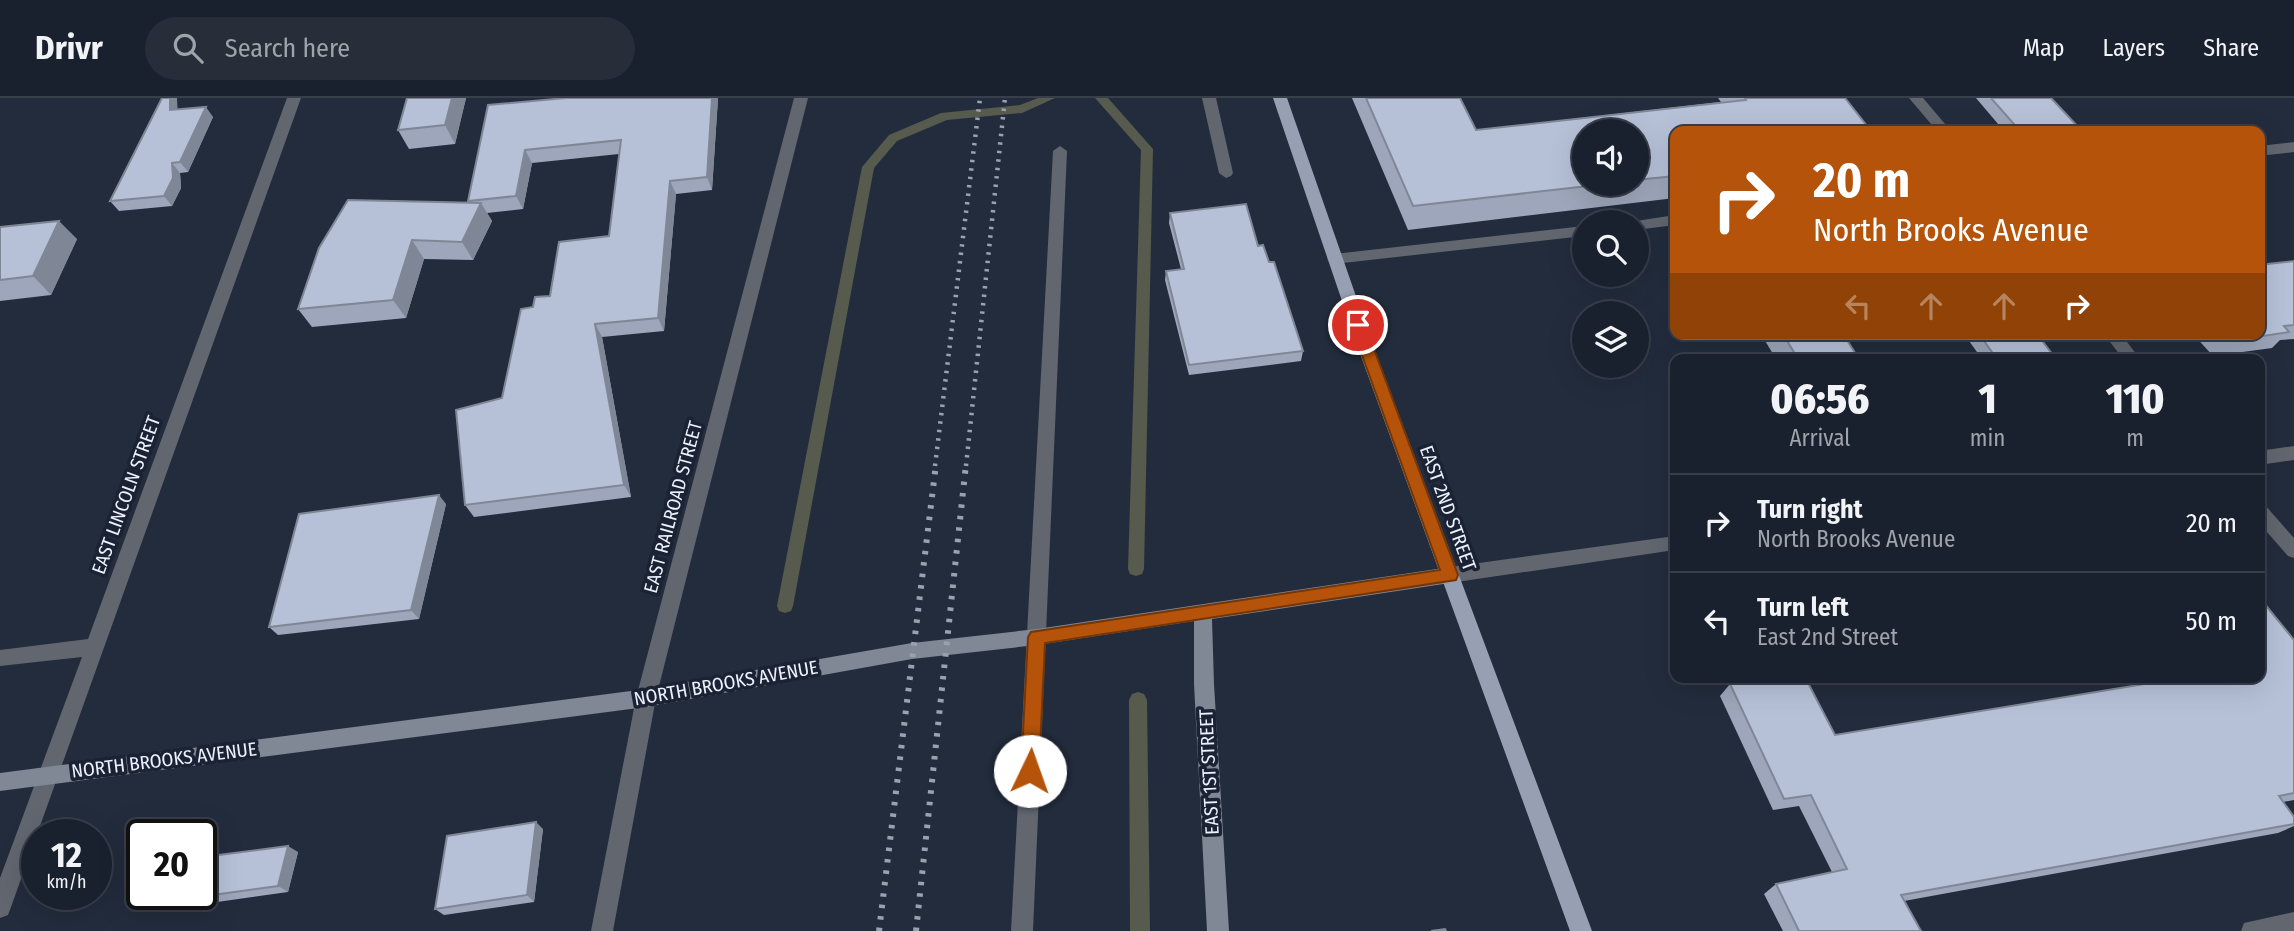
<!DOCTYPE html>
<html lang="en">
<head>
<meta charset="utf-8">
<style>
	body { margin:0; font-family:"Fira Sans Condensed",sans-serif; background:#272e3a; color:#f1f3f6; height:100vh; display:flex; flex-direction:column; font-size:26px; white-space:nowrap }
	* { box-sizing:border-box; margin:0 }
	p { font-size:23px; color:#9fa3aa }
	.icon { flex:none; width:38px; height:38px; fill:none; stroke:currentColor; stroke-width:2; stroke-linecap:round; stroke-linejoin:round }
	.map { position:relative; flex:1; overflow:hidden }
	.panel { position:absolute; left:1670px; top:256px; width:595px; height:329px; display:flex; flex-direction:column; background:#1a212e; border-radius:14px; box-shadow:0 7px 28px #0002,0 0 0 2px #383e4a }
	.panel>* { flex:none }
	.hud { position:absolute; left:1670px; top:28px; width:595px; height:214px; border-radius:14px; box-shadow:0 7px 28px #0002,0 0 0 2px #383e4a; background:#b45309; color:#fff; overflow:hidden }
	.fabs { position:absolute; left:1572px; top:21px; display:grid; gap:14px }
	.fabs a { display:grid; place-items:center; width:77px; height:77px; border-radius:50%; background:#1a212e; box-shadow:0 7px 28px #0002,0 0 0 2px #383e4a; font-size:35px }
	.speed { position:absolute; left:21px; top:721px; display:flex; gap:14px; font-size:35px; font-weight:700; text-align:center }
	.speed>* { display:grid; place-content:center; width:91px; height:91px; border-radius:50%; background:#1a212e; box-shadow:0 7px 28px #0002,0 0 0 2px #383e4a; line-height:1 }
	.speed small { font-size:18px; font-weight:400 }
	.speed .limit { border:4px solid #111; border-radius:10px; background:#fff; color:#111 }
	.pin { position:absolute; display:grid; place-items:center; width:60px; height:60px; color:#fff; margin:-30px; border:4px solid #fff; border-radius:50%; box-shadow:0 2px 7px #0007 }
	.me { position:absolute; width:77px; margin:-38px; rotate:3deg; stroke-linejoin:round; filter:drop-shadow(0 0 5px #0008) }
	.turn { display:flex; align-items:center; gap:24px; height:147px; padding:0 28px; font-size:32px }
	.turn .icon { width:91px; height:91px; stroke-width:2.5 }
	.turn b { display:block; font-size:49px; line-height:60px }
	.lanes { display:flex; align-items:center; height:66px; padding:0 28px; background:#0003; justify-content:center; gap:35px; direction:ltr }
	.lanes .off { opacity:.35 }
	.eta { display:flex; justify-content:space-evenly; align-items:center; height:119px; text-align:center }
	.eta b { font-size:42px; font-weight:800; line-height:49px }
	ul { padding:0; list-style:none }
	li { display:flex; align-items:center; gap:21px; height:98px; padding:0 28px; border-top:2px solid #383e4a }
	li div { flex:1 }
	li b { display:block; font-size:26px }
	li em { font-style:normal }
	header { display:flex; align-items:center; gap:42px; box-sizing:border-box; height:98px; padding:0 35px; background:#1a212e; border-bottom:2px solid #383e4a }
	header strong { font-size:33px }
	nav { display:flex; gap:38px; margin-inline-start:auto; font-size:24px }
	.search { width:490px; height:63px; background:#272e3a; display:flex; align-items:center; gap:18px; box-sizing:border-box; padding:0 24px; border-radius:38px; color:#9fa3aa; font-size:26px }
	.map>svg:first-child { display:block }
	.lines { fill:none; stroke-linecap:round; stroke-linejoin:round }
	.stream { fill:#565b4e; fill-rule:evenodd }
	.lane { fill:#62666f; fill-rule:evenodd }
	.street { fill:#62666f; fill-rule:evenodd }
	.secondary { fill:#808795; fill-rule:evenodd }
	.primary { fill:#97a0b2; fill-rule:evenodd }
	.rail-far1 { stroke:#9aa1af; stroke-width:4.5; stroke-dasharray:2.5 6; stroke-linecap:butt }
	.rail { stroke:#9aa1af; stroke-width:6; stroke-dasharray:3.5 8; stroke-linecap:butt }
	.wall { fill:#9da6ba; fill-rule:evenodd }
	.shaded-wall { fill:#7f8797 }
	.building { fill:#b6c1d8; stroke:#7f8797; stroke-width:2 }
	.route { fill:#b45309; stroke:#753606; stroke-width:2 }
	.labels { text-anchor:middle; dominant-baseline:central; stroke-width:7; stroke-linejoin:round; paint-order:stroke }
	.street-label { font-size:19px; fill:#ecf2fd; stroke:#1a2233 }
</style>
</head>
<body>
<header>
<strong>Drivr</strong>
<div class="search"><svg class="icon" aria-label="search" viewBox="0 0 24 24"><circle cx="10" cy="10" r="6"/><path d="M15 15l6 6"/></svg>Search here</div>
<nav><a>Map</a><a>Layers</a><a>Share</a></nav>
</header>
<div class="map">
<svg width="2294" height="833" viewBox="0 0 2294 833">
	<rect width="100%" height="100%" fill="#232c3d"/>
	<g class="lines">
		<g class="stream">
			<polygon points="1038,0 1055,0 1022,15 947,22 897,43 874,70 793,508 791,513 785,515 779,513 777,508 862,69 889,37 941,15 1020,7"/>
			<polygon points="1095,0 1108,0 1153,51 1144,471 1142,476 1136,478 1130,476 1128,471 1141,52"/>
			<polygon points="1138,594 1144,596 1147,602 1150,833 1130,833 1129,602 1132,596"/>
		</g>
		<g class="lane">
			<polygon points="1202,0 1216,0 1233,75 1231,78 1226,80 1219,75"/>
			<polygon points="2294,44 2294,54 2259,58 2259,48"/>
			<polygon points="1060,48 1067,53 1033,833 1011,833 1053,53"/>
			<polygon points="1675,117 1675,127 1636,132 1636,124 1630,124"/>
			<polygon points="1584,128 1584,138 1334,166 1327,161 1334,156"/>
			<polygon points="2294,814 2294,833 2241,833 2244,825"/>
		</g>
		<g class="street">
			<polygon points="287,0 301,0 11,809 8,817 0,820 0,780 82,559 0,568 0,552 88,541"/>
			<polygon points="794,0 808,0 656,600 613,833 591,833 636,600"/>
			<polygon points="1909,0 1923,0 1951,33 1937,33"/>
			<polygon points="2104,236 2121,236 2140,261 2123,261"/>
			<polygon points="2294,348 2294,362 2259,367 2259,353"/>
			<polygon points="2259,405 2265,407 2294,440 2294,460 2288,458 2259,425"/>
			<polygon points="1675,438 1675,452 1450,485 1444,482 1441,477 1444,472 1450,469"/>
		</g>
		<polygon class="secondary" points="1450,469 1456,472 1459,477 1456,482 1450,485 1212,521 1214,586 1229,833 1207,833 1194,586 1194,523 1037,547 912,561 646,609 0,693 0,675 646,591 912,545 1037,531"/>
		<polygon class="primary" points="1273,0 1287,0 1374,250 1592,833 1570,833 1358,250"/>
		<g class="rail-far1">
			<polyline points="935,368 980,0"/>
			<polyline points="966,368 1005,0"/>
		</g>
		<g class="rail">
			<polyline points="879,833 936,366"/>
			<polyline points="916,833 966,366"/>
		</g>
	</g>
	<g class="wall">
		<polygon points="162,0 177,0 177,11 213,19 188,74 180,75 181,90 172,108 119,113 110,103"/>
		<polygon points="407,0 466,0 455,46 409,51 398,32"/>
		<polygon points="566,0 718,0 712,92 676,96 664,233 602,239 631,399 474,419 465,407 533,209 550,198 609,138 619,56 532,65 523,111 487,115 492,123 473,162 424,161 406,220 312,229 298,211 469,105 468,103"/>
		<path d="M1352,0H1460L1476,32L1721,4L1718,0H1845L1675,33V100L1408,132ZM1636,33V86H1584Z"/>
		<polygon points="1976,0 2051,0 2082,33 2004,33"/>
		<polygon points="1170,115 1258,148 1269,164 1303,253 1301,263 1189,277 1165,182 1166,173 1181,171 1169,125"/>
		<polygon points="0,129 77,141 51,197 0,203"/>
		<polygon points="2294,163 2294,241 2280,242 2272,250 2213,258 2193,236 2259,236"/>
		<polygon points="1761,236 1843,236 1859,261 1776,261"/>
		<polygon points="1964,236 2037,236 2056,261 1982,261"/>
		<polygon points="446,406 419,521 278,537 269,529"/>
		<polygon points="2294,542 2294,702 2283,704 2294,719 2294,728 2278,735 1904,803 1921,833 1783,833 1764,796 1776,786 1832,774 1799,708 1773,712 1720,598 1730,586 1835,637 2259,579"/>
		<polygon points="543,731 534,804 444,817 435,811"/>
		<polygon points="298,754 288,794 203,806 191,800"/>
	</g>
	<g class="shaded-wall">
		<polygon points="170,0 177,0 178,22 170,12"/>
		<polygon points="452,0 466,0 455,46 445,27"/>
		<polygon points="712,0 718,0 712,92 707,79"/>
		<polygon points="206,9 213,19 188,74 180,64"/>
		<polygon points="525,52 532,65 523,111 516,98"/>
		<polygon points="172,65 180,75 181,90 172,108 164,98"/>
		<polygon points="670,83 676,96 664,233 658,220"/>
		<polygon points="481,105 492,123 473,162 462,144"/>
		<polygon points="59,123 77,141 51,197 33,178"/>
		<polygon points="412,142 424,161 406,220 393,202"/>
		<polygon points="595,226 602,239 631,399 624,387"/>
		<polygon points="439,397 446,406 419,521 411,512"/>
		<polygon points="536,724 543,731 534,804 527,797"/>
		<polygon points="288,748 298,754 288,794 278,788"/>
	</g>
	<g class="building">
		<polygon points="162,0 170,0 170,12 206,9 180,64 172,65 173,80 164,98 110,103"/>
		<polygon points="407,0 452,0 445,27 398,32"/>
		<polygon points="566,0 712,0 707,79 670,83 658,220 595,226 624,387 465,407 456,312 502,300 521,211 533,209 535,199 550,198 559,144 609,138 621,42 525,52 516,98 468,103 488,7"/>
		<polygon points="1366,0 1460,0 1476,32 1746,2 1745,0 1845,0 1871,33 1675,33 1675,78 1636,82 1636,33 1584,33 1584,86 1606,86 1413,108"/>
		<polygon points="1991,0 2051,0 2082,33 2020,33"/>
		<polygon points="348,102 481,105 462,144 412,142 393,202 298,211 319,150"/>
		<polygon points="1246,106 1258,148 1263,147 1269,164 1274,164 1303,253 1189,267 1166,173 1184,171 1170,115"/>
		<polygon points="59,123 33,178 0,182 0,129"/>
		<polygon points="2294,163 2294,227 2284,228 2289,234 2229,243 2223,236 2259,236 2259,167"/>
		<polygon points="1783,236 1843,236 1859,261 1798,261"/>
		<polygon points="1979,236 2037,236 2056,261 1997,261"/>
		<polygon points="439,397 411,512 269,529 299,416"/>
		<polygon points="2259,499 2294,542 2294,695 2279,698 2294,719 2294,726 1901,797 1921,833 1799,833 1776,786 1847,771 1811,697 1784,701 1730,586 1777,579 1805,579 1835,637 2187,579 2259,579"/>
		<polygon points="536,724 527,797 435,811 447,738"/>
		<polygon points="288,748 278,788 191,800 193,796 201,796 201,766 203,759"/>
		<polygon points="1445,831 1446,833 1431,833"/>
	</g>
	<polygon class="route" points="1358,222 1365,227 1458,477 1456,482 1045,545 1039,673 1036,679 1030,681 1023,679 1021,673 1028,539 1031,534 1440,472 1351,227"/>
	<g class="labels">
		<g class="street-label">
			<text transform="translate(126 397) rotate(-70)">EAST LINCOLN STREET</text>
			<text transform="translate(673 409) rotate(-75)">EAST RAILROAD STREET</text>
			<text transform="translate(1448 410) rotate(70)">EAST 2ND STREET</text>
			<text transform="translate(726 585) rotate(-10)">NORTH BROOKS AVENUE</text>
			<text transform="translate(164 662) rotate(-7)">NORTH BROOKS AVENUE</text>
			<text transform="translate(1209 674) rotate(-93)">EAST 1ST STREET</text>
		</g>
	</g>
</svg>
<div class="fabs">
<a><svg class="icon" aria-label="sound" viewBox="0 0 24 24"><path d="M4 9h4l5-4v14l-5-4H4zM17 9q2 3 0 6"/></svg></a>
<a><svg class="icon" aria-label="search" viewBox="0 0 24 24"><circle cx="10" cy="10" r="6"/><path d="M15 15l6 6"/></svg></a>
<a><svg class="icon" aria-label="layers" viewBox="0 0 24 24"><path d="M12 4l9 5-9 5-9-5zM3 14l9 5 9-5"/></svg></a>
</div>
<div class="speed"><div>12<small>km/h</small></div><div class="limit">20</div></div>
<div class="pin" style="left:1358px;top:227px;background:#d93025"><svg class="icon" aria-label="arrive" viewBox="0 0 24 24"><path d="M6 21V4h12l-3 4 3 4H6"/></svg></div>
<svg class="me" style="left:1030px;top:673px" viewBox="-20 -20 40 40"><circle r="19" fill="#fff"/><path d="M0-13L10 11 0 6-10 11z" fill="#b45309"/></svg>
<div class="hud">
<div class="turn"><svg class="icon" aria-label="right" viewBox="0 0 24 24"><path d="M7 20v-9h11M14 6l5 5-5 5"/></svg><div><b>20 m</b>North Brooks Avenue</div></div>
<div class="lanes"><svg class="icon off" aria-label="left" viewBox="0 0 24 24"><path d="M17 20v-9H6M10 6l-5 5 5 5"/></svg><svg class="icon off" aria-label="ahead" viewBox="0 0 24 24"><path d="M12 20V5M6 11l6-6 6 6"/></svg><svg class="icon off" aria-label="ahead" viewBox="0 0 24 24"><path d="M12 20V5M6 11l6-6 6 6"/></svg><svg class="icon" aria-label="right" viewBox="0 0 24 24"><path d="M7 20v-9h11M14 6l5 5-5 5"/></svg></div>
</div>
<section class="panel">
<div class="eta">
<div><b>06:56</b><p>Arrival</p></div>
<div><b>1</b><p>min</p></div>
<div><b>110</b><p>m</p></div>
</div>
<ul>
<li><svg class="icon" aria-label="right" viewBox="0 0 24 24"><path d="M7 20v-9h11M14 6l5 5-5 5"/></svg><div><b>Turn right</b><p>North Brooks Avenue</p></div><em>20 m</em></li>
<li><svg class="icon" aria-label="left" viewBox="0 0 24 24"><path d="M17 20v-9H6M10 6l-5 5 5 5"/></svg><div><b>Turn left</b><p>East 2nd Street</p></div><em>50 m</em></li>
</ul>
</section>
</div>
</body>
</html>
